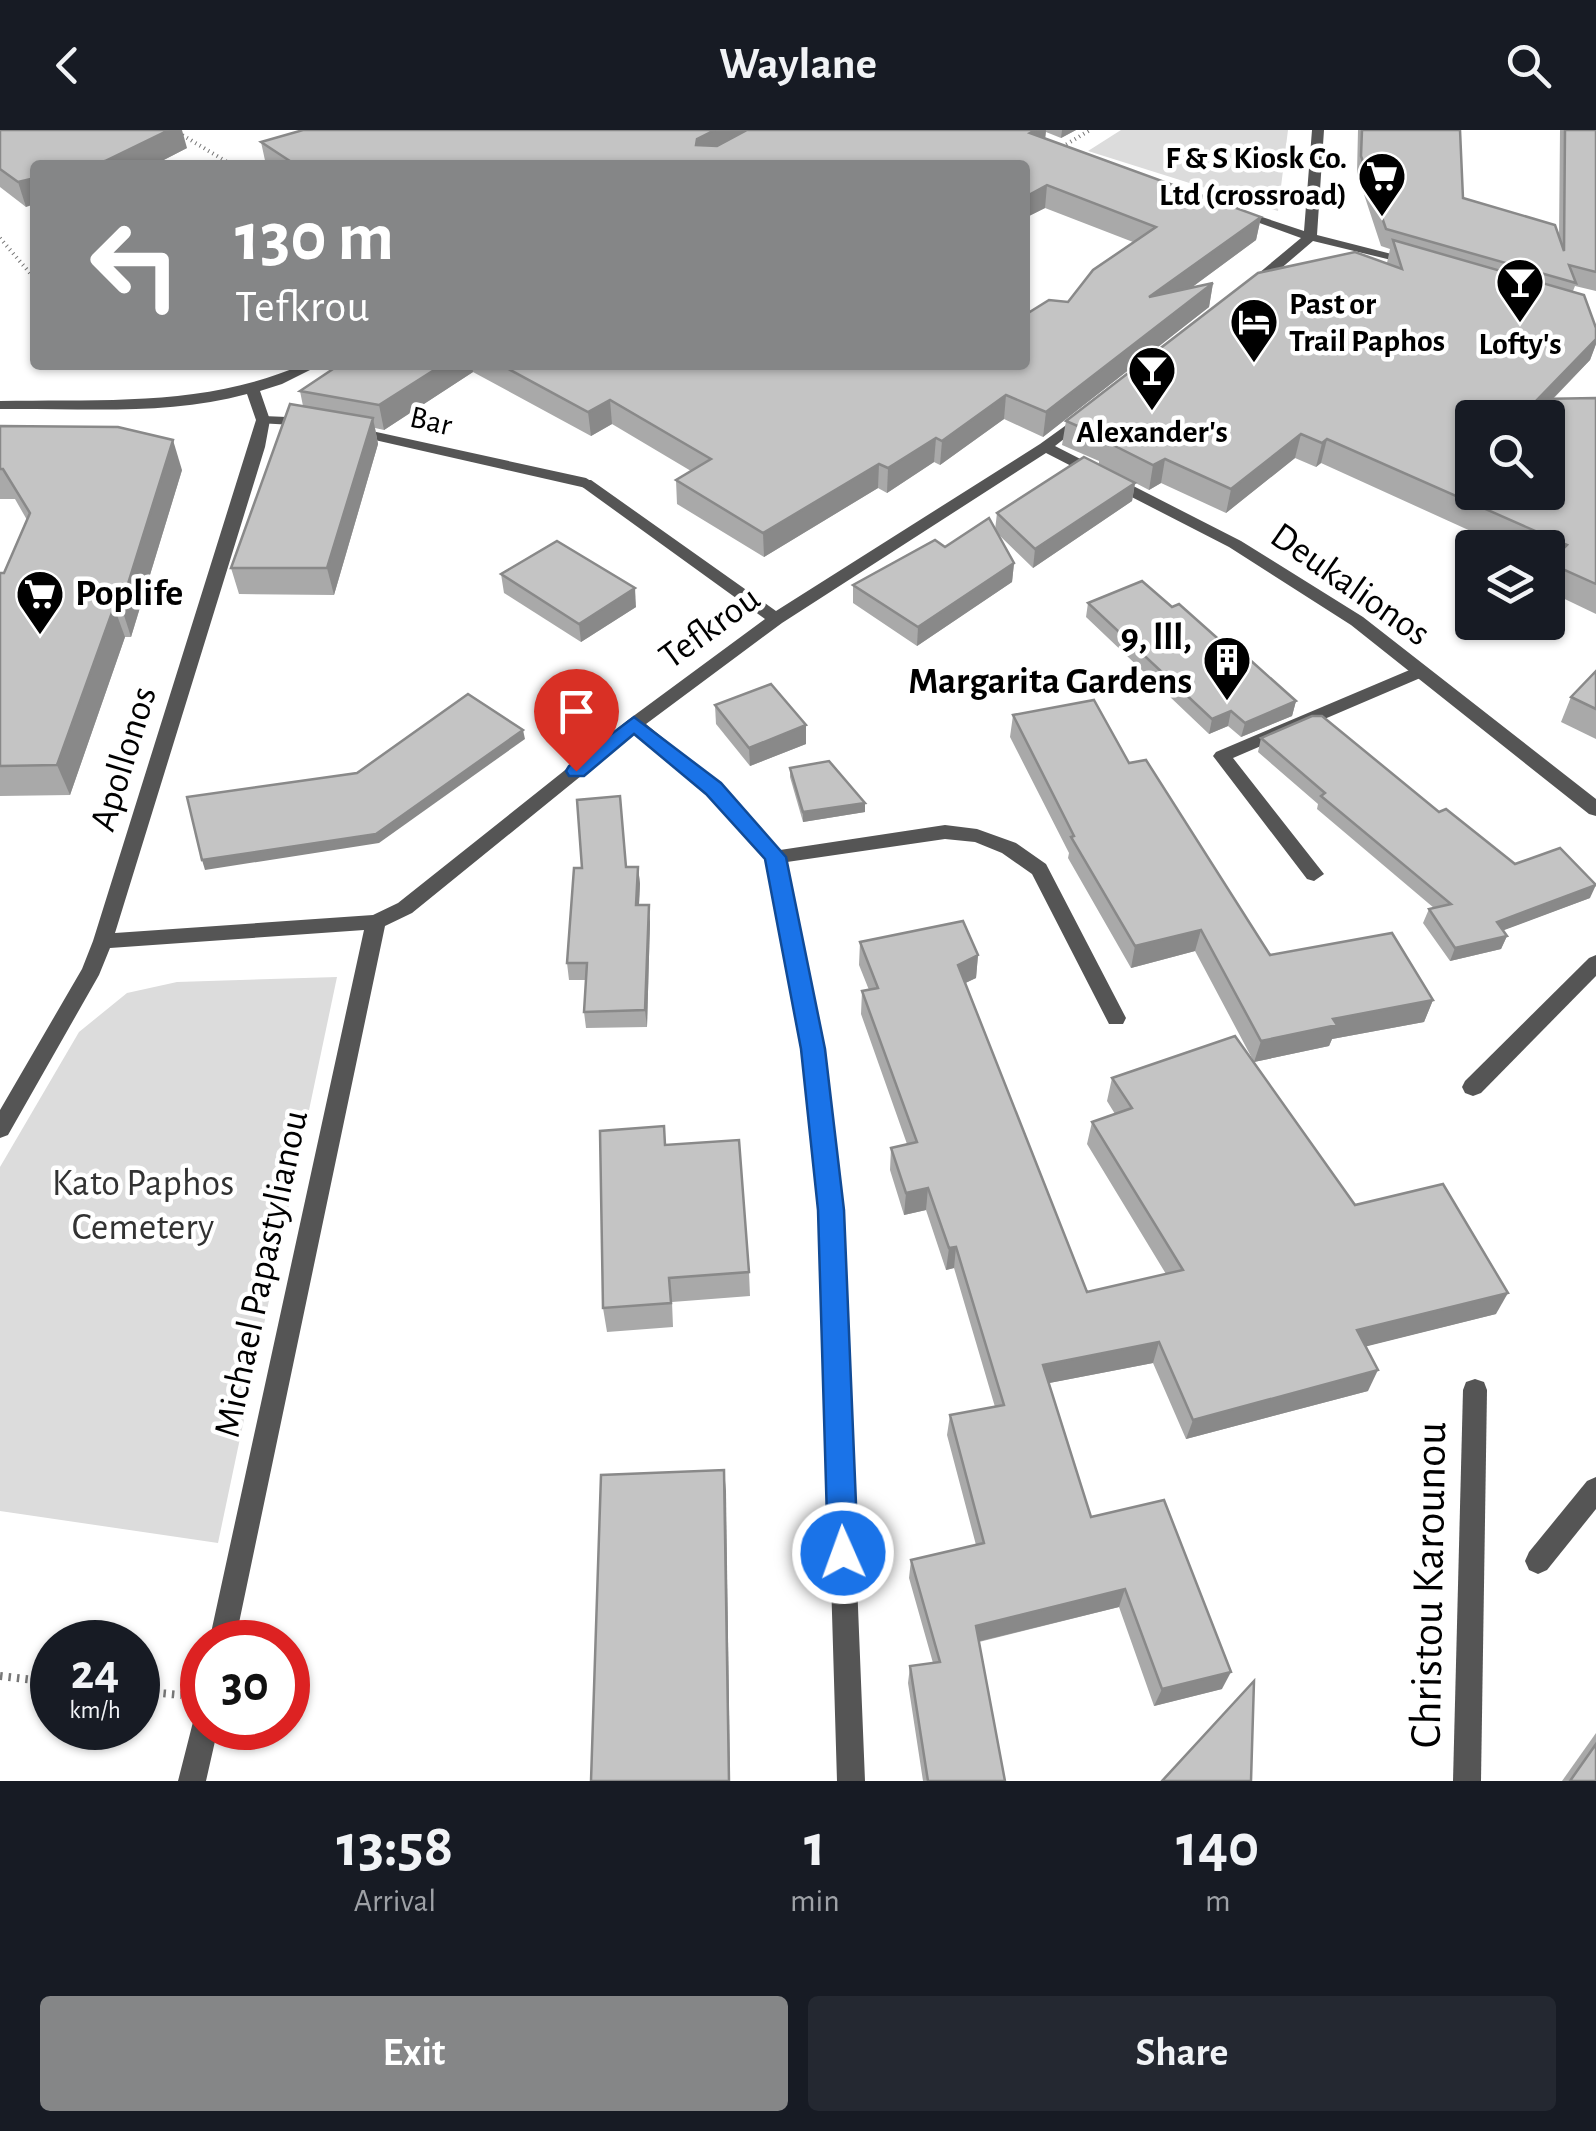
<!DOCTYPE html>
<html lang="en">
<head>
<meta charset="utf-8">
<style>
	body { margin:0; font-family:"Alegreya Sans",sans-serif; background:#242831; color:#f1f3f6; height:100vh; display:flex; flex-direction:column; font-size:38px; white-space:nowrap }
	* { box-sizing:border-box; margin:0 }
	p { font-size:32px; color:#9ea1a6 }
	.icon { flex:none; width:55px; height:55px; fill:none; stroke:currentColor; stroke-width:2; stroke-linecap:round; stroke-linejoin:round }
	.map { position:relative; height:1651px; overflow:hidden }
	.side { display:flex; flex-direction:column; background:#171b24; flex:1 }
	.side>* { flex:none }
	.hud { position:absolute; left:30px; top:30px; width:1000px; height:210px; border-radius:10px; box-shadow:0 2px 8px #0004; background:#858687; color:#fff; overflow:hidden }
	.buttons { position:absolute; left:1455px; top:270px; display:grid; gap:20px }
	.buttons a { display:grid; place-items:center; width:110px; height:110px; border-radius:10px; background:#171b24; box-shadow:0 2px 8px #0004; font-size:50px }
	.speed { position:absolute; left:30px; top:1490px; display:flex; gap:20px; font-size:50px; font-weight:700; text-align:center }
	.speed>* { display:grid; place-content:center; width:130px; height:130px; border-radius:50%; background:#171b24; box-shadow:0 2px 8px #0004; line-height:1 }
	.speed small { font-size:25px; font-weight:400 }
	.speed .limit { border:15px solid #d22; background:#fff; color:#111 }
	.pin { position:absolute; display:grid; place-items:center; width:85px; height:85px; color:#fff; margin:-102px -42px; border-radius:50% 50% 50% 0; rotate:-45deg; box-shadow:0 0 10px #0007 }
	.pin .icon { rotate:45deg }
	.me { position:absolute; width:110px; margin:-55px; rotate:358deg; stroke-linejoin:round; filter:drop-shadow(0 0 8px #0008) }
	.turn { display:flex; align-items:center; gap:35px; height:210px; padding:0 40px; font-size:45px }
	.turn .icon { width:130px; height:130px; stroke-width:2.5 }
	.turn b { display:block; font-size:70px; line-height:85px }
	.eta { display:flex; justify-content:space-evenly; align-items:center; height:170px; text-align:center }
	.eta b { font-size:60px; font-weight:700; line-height:70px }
	.button { display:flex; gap:20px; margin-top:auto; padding:20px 40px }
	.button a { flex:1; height:115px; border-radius:10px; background:#858687; color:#fff; font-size:40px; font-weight:700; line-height:115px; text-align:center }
	.button a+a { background:#242831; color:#f1f3f6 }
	header { display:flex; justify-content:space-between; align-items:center; height:130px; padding:0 40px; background:#171b24; font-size:45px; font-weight:700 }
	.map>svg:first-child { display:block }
	.green { fill:#dcdcdc }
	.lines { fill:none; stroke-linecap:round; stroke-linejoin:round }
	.path-far1 { stroke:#777; stroke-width:4; stroke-dasharray:1 4; stroke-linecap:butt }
	.path { stroke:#777; stroke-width:8; stroke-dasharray:2.5 6; stroke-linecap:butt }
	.service { fill:#555; fill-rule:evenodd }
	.pedestrian { fill:#555; fill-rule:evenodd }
	.minor { fill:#555; fill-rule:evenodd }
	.wall { fill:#a9a9a9 }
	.shaded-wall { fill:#898989 }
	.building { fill:#c4c4c4; stroke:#898989; stroke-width:2.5; fill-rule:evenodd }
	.route { fill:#1a73e8; stroke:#114b97; stroke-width:2.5 }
	.labels { text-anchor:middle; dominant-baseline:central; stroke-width:9; stroke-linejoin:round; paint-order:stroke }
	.far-poi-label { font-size:32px; font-weight:bold; fill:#000; stroke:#fff }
	.far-street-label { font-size:32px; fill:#000; stroke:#fff }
	.street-label { font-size:38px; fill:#000; stroke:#fff }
	.poi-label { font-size:38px; font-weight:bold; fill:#000; stroke:#fff; text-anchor:start }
	.park-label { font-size:38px; fill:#333; stroke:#fff }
	.near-street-label { font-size:45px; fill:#000; stroke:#fff }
</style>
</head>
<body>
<header><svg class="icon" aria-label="back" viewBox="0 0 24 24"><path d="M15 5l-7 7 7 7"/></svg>Waylane<svg class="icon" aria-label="search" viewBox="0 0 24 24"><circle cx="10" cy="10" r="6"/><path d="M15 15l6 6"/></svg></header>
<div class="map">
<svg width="1596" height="1651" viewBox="0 0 1596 1651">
	<rect width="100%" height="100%" fill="#fff"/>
	<g class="green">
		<polygon points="1121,0 1288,0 1278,81 1088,21"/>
		<polygon points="337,847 218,1413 0,1381 0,1037 79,902 127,863 177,852"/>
	</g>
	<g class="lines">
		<g class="path-far1">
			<polyline points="174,0 232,35"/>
			<polyline points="1062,17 1090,0"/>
			<polyline points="0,108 35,149"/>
		</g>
		<g class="path">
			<polyline points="0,1546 52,1552"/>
			<polyline points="138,1561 181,1565"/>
		</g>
		<g class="service">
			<polygon points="1419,536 1425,538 1428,542 1425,546 1233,628 1324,744 1314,751 1307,749 1213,626 1216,622"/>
			<polygon points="1596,825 1596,846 1481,963 1473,966 1465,963 1462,957 1465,951 1589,828"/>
			<polygon points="1596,1347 1596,1379 1547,1440 1538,1444 1529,1440 1525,1431 1529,1422 1587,1351"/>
		</g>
		<g class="pedestrian">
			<polygon points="263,286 311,288 318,292 311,296 258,293 256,290"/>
			<polygon points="349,296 586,348 594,353 586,358 344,303 344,297"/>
		</g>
		<g class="minor">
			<polygon points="1312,0 1324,0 1317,105 1419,131 1412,135 1313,111 1257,159 1247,159 1247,153 1301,108 1232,83 1238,79 1304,101"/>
			<path d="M301,235H320L282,254L260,261L270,290L265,317L115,803L373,785L398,773L628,590L765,489L581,356V350H591L776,481L1040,314L1083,283L1090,287L1088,290L1055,316L1241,411L1363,487L1596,669V686L1589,684L1351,495L1229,417L1046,323L782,493L646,594L719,654L780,720L945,695L977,699L1016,713L1046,734L1126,888L1123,894H1109L1032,744L1002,723L975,712L945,709L787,732L823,919L842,1080L865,1651H837L820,1080L803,919L767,729L707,664L634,603L412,783L385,796L235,1512H209L364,800L110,818L99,845L8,1005L0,1008V980L82,839L93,811L256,290L247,264C167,286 81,278 0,279V271C102,269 206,277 301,235Z"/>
			<polygon points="1475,1249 1484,1252 1487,1260 1481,1651 1453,1651 1463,1260 1466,1252"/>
			<polygon points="202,1585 202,1598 218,1598 206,1651 178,1651 194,1588"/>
		</g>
	</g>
	<g class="wall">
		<polygon points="0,0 187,18 154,35 35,35 26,77 0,57"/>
		<polygon points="303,0 1076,0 1061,8 1046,2 1045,9 1261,87 1256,110 1191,158 1213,153 1209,177 1043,307 1004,289 940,335 934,332 887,363 878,358 764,427 677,374 676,350 691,341 612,294 591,306 473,242 384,300 375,298 378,314 334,465 239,464 231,438 303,276 300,261 339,235 1025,235 1068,172 1133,112 1045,78 1025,88 1025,35 266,35 261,12"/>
		<polygon points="1358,0 1460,0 1463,68 1559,106 1560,0 1596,0 1596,161 1575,156 1573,161 1596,198 1596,214 1590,230 1553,269 1596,268 1596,484 1548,461 1548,418 1508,418 1321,333 1316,337 1295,328 1226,383 1161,353 1149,360 1099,334 1099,331 1062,315 1066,291 1387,133 1390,119 1381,116 1357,43"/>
		<polygon points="0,296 182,340 131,507 125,507 70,665 0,666 0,443 4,443 27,390 15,369 0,369"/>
		<polygon points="1135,353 1132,371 1033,438 998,404 1014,433 1012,452 917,516 853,473 853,455 945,417 995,400 997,383"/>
		<polygon points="501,444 636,477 581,512 504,463"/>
		<polygon points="1088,473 1172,477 1296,571 1292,586 1241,607 1228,596 1209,604 1086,487"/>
		<polygon points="1596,541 1596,609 1561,592 1571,567"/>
		<polygon points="715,575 806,595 806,614 750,636 716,594"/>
		<polygon points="1013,585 1129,633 1270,825 1433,870 1424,892 1332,909 1329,916 1254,932 1195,821 1131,838 1068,728 1069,723 1010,607"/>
		<polygon points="1261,608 1439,682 1515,734 1590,768 1503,800 1507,806 1501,819 1450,831 1423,793 1429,779 1434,778 1317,679 1318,674 1258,622"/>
		<polygon points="790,638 865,682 803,692 790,647"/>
		<polygon points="626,737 638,737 640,754 639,775 650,792 647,897 586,898 584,882 586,850 569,850 567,833"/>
		<polygon points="860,812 978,825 976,848 965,853 1087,1162 1166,1144 1087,1014 1092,992 1115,984 1107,971 1112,948 1355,1075 1496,1184 1366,1216 1368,1261 1186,1309 1153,1233 1049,1253 1091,1387 1222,1559 1154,1576 1119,1477 979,1512 1005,1651 923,1651 908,1553 910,1536 933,1533 909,1448 911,1430 976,1415 947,1305 950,1285 995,1277 954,1138 946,1140 926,1080 904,1085 890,1040 891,1018 907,1014 861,884 862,861 869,860 859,835"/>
		<polygon points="666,1015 749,1142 750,1166 672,1172 673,1197 607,1202 603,1178"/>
		<polygon points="1596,1603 1596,1651 1562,1651"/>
	</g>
	<g class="shaded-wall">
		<polygon points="169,0 182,0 187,18 154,35 89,35"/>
		<polygon points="715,0 759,0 698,35 696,15 697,9"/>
		<polygon points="1036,0 1046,0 1044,17 1030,3"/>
		<polygon points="1062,0 1076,0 1061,8"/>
		<polygon points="35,48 35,74 26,77 18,52"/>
		<polygon points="1047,55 1045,78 1025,88 1025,67"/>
		<polygon points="1261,87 1256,110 1146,191 1149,167"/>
		<polygon points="1213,153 1209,177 1043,307 1046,282"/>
		<polygon points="1596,209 1596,214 1590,230 1534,288 1538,269"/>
		<polygon points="442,235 472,235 473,242 384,300 379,275"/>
		<polygon points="1006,265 1004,289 940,335 942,311"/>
		<polygon points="610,270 612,294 591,306 588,282"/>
		<polygon points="373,288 378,314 334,465 327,438"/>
		<polygon points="1301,304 1295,328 1226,383 1231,359"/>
		<polygon points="936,308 934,332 887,363 888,338"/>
		<polygon points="1327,309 1321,333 1316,337 1322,313"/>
		<polygon points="173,310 182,340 131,507 121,476"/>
		<polygon points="1165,329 1161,353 1149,360 1153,335"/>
		<polygon points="879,334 878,358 764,427 763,403"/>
		<polygon points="1135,353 1132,371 1033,438 1035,419"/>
		<polygon points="1014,433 1012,452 917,516 918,497"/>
		<polygon points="635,458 636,477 581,512 579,494"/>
		<polygon points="114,477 125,507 70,665 57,635"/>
		<polygon points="1296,571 1292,586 1241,607 1245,593"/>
		<polygon points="1231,581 1228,596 1209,604 1212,589"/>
		<polygon points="806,595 806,614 750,636 749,618"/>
		<polygon points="523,600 525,609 379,713 205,740 202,730"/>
		<polygon points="865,673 865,682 803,692 803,682"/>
		<polygon points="638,737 640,754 638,792 636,775"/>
		<polygon points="1596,755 1590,768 1491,805 1497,792"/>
		<polygon points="649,775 650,792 647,897 645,880"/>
		<polygon points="1201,800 1195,821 1131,838 1135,816"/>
		<polygon points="1507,806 1501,819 1450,831 1455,818"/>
		<polygon points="978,825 976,848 955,858 958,835"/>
		<polygon points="1433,870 1424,892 1332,909 1329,916 1254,932 1261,911 1333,889"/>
		<polygon points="928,1058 926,1080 904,1085 906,1063"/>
		<polygon points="956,1117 954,1138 946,1140 949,1118"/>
		<polygon points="1508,1163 1496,1184 1348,1221 1357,1200"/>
		<polygon points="1159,1212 1153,1233 1039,1255 1043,1235"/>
		<polygon points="1378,1240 1368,1261 1186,1309 1193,1290"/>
		<polygon points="724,1340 726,1361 730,1651 729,1651"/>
		<polygon points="1125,1459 1119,1477 972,1513 976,1496"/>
		<polygon points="1231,1542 1222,1559 1154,1576 1162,1559"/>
	</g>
	<g class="building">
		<polygon points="0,0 169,0 105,31 89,35 35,35 35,48 18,52 0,39"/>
		<polygon points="303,0 715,0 697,9 696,15 717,16 747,0 1036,0 1030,3 1261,87 1149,167 1213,153 1046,282 1006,265 942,311 936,308 888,338 879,334 763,403 676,350 711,329 610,270 588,282 501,235 1025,235 1025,185 1049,170 1068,172 1093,140 1156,97 1047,55 1025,67 1025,35 296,35 261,12"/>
		<polygon points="1362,0 1460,0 1463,68 1555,95 1564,121 1565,0 1596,0 1596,142 1569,135 1576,153 1386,99 1361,26"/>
		<path d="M1393,110L1584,165L1596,198V209L1538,269L1596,268V454L1549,433L1567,415L1327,309L1322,313L1301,304L1231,359L1165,329L1153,335L1103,310L1105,308L1066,291L1258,143L1355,122L1402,139ZM1472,288H1548V362H1472Z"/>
		<polygon points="339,235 442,235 379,275 300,261"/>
		<polygon points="290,274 373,288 327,438 231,438"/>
		<polygon points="0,296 118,297 173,310 121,476 114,477 57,635 0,636 0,443 4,443 30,383 3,339 0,339"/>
		<polygon points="1084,327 1135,353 1035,419 997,383"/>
		<polygon points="989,388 1014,433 918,497 853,455 935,410 945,417"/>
		<polygon points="557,411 635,458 579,494 501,444"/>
		<polygon points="1142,451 1172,477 1179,474 1243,531 1249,529 1296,571 1245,593 1231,581 1212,589 1088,473"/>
		<polygon points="1596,541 1596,579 1571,567"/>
		<polygon points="771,554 806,595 749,618 715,575"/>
		<polygon points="468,564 523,600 376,704 202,730 187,667 357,643"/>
		<polygon points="1094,570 1129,633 1146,630 1270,825 1392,803 1433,870 1333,889 1337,895 1261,911 1201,800 1135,816 1071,707 1074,706 1013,585"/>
		<polygon points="1312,586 1322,586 1439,682 1446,679 1515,734 1560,718 1596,755 1497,792 1507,806 1455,818 1429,779 1451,774 1321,666 1325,663 1261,608"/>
		<polygon points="829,631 865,673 803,682 790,638"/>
		<polygon points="620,666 626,737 638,737 636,775 649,775 645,880 584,882 587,833 567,833 574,738 582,738 577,670"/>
		<polygon points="963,791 978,825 958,835 1087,1162 1183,1140 1092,992 1132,978 1112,948 1235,906 1355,1075 1443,1054 1508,1163 1357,1200 1378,1240 1193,1290 1159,1212 1043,1235 1091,1387 1164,1370 1231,1542 1162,1559 1125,1459 976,1496 1005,1651 928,1651 910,1536 940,1532 911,1430 984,1413 950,1285 1004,1275 956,1117 949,1118 928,1058 906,1063 891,1018 917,1012 862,861 878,858 860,812"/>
		<polygon points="664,996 665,1015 739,1010 749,1142 669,1148 671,1173 603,1178 600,1001"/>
		<polygon points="724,1340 729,1651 591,1651 601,1345"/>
		<polygon points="1254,1551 1251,1651 1162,1651"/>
		<polygon points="1596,1614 1596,1651 1570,1651"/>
	</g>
	<polygon class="route" points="634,587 721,653 786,727 825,919 844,1080 858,1423 853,1433 843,1437 833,1433 828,1423 818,1080 801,919 765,729 706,664 634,604 584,646 569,646 566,641 569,636"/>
	<defs>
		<g id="supermarket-pin" transform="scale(2.5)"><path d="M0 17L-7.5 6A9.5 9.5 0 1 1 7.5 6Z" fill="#000" stroke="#fff"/><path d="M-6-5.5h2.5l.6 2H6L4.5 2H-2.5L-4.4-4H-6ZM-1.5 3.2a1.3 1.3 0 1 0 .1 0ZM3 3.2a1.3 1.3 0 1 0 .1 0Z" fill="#fff"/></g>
		<g id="bar-pin" transform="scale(2.5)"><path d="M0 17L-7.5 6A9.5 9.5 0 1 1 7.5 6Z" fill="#000" stroke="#fff"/><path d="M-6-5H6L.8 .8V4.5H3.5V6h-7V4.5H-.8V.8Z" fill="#fff"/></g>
		<g id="hotel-pin" transform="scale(2.5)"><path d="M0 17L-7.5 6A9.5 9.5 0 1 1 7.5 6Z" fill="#000" stroke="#fff"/><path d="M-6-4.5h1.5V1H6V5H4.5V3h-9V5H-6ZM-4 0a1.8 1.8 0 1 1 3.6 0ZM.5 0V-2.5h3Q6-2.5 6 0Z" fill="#fff"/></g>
		<g id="building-pin" transform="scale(2.5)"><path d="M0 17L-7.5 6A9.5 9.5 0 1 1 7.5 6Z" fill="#000" stroke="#fff"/><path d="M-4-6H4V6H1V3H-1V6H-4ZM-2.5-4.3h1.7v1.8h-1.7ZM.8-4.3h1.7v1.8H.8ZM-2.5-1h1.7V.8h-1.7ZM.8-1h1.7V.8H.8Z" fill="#fff"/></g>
	</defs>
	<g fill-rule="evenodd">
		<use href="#supermarket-pin" x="1382" y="46"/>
		<use href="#bar-pin" x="1520" y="152"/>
		<use href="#hotel-pin" x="1254" y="192"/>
		<use href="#bar-pin" x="1152" y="240"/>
		<use href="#supermarket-pin" x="40" y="464"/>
		<use href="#building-pin" x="1227" y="530"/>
	</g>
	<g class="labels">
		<g class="far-poi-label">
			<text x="1347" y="28" text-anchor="end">F &amp; S Kiosk Co.<tspan x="1347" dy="37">Ltd (crossroad)</tspan></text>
			<text x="1289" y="174" text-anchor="start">Past or<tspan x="1289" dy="37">Trail Paphos</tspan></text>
			<text x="1520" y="214">Lofty's</text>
			<text x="1152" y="302">Alexander's</text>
		</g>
		<g class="far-street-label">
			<text transform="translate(431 291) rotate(13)">Bar</text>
		</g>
		<g class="street-label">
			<text transform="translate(1350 455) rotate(35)">Deukalionos</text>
			<text transform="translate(710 498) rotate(-36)">Tefkrou</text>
			<text transform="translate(124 629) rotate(-73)">Apollonos</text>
			<text transform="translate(262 1144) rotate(-78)">Michael Papastylianou</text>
		</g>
		<g class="poi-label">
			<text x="75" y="464">Poplife</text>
			<text x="1192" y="508" text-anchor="end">9, lll,<tspan x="1192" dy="44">Margarita Gardens</tspan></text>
		</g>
		<g class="park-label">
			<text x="143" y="1054">Kato Paphos<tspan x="143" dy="44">Cemetery</tspan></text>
		</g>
		<g class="near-street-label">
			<text transform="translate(1429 1455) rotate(-89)">Christou Karounou</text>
		</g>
	</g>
</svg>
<div class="buttons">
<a><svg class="icon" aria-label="search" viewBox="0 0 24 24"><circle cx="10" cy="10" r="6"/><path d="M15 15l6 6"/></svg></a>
<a><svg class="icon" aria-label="layers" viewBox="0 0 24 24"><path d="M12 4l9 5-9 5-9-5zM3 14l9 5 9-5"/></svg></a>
</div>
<div class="speed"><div>24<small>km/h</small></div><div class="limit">30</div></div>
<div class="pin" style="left:576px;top:641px;background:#d93025"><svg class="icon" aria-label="arrive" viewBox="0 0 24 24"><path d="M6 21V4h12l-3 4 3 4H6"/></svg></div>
<svg class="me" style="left:843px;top:1423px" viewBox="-20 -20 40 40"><circle r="17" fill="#1a73e8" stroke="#fff" stroke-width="3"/><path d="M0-11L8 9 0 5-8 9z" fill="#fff"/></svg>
<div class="hud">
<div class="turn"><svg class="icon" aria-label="left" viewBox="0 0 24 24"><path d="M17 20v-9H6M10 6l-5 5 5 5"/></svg><div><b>130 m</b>Tefkrou</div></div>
</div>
</div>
<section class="side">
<div class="eta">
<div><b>13:58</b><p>Arrival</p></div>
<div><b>1</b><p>min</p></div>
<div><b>140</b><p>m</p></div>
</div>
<div class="button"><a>Exit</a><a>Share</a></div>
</section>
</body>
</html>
